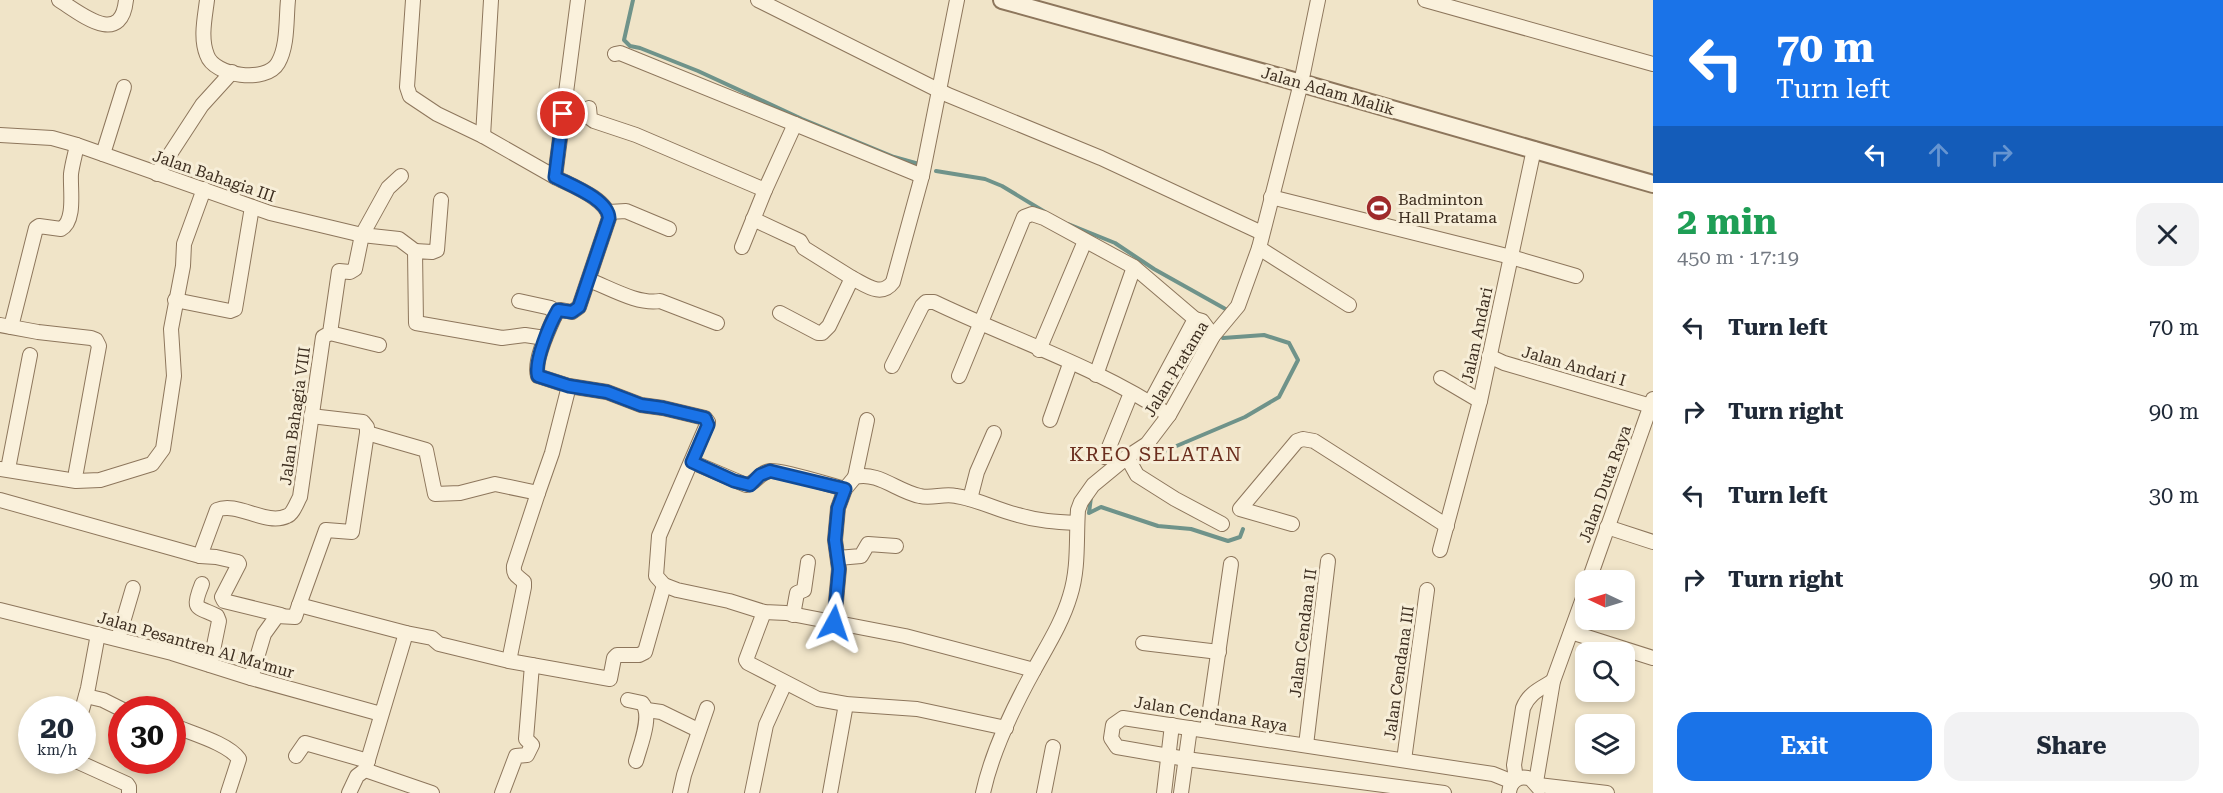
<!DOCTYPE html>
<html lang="en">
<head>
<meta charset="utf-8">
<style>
	body { margin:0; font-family:"Roboto Serif",serif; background:#f2f2f3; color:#1f2937; height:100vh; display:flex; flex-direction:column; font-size:22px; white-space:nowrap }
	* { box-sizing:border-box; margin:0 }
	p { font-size:20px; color:#747a83 }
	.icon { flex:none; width:33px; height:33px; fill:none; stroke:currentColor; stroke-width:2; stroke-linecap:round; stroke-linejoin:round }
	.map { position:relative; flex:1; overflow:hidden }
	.details { display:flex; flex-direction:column; background:#fff; width:570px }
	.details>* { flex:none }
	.guide { background:#1a73e8; color:#fff; overflow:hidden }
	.needle { width:39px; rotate:274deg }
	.buttons { position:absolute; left:1575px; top:570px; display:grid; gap:12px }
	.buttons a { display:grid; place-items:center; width:60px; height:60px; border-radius:12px; background:#fff; box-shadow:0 3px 9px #0003; font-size:30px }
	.speed { position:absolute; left:18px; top:696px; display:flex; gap:12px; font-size:30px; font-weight:700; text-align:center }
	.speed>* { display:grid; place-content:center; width:78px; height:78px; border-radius:50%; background:#fff; box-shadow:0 3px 9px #0003; line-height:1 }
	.speed small { font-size:15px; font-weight:400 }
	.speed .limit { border:9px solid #d22; background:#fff; color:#111 }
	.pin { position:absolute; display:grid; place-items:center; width:51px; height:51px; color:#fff; margin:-26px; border:3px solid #fff; border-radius:50%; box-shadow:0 2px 6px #0007 }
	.me { position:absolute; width:66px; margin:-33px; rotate:5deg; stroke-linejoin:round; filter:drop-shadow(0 0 4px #0008) }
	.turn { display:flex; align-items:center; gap:21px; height:126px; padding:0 24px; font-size:27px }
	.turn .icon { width:78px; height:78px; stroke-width:2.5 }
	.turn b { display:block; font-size:42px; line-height:51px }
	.lanes { display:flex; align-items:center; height:57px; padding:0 24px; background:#0003; justify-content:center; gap:30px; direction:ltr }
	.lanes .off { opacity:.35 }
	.round { display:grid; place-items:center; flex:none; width:63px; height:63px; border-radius:18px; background:#f2f2f3 }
	.overview { display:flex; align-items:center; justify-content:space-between; height:102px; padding:0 24px }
	h1 { font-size:36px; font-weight:700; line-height:45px; color:#1e9e55 }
	.primary-button { display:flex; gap:12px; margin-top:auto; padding:12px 24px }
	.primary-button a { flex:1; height:69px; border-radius:18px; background:#1a73e8; color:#fff; font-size:24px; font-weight:700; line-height:69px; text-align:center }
	.primary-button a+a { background:#f2f2f3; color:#1f2937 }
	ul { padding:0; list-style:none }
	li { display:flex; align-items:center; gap:18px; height:84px; padding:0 24px }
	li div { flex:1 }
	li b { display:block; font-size:22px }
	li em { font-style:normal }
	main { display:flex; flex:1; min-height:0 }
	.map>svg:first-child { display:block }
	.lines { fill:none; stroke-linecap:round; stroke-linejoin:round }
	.stream { stroke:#6f938a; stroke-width:4 }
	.minor-casing { stroke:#8d765c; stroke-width:16 }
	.tertiary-casing { stroke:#8d765c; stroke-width:20 }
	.minor { stroke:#faf1dc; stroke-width:14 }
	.tertiary { stroke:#faf1dc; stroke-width:16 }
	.route-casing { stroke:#114b97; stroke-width:15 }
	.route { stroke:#1a73e8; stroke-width:10 }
	.labels { text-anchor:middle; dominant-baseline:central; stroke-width:6; stroke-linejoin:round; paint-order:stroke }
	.street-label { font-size:16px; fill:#3d2e20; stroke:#f7eed8 }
	.poi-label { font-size:16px; fill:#3d2e20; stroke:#f7eed8; text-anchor:start }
	.quarter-label { font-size:20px; letter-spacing:1.5px; fill:#6b2e1e; stroke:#f7eed8 }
</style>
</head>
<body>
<main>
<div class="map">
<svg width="1653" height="793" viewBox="0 0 1653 793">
	<rect width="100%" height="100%" fill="#f0e4c8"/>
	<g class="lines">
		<g class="stream">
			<polyline points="633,0 624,40 630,46 640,48 698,71 802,119 894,157 919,164"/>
			<polyline points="936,171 985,179 1002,186 1045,212"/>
			<polyline points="1068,224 1115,243 1154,269 1229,311"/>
			<polyline points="1141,461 1245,417 1279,397 1298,360 1289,343 1264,335 1223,338"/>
			<polyline points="1091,497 1089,513 1101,507 1158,526 1191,529 1228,541 1240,537 1243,529"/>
		</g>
		<g class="minor-casing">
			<g id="minor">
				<path d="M59,0C80,13 121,48 126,0"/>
				<path d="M207,0C205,17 200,38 207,55C214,76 266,84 278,63C288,46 286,19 288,0"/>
				<polyline points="413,0 407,87 410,96 437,114 483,136 555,177 578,0"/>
				<polyline points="758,0 948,95 1101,158 1262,233"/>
				<polyline points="1425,0 1653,64"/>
				<polyline points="615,54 620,53 795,124"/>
				<polyline points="589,108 590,118 594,121 636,135 765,190 795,124 922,176"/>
				<polyline points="0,135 52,138 77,145 270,213 362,235 399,239 415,251"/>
				<polyline points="483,136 491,0"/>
				<polyline points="103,154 124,87"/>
				<polyline points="157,174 202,105 232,72"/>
				<path d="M555,177C570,185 608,199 609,218L579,307L572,312L561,310L557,311C550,327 533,360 538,376L569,386L607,392L641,405L663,408L705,418L708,422L659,536L656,576L664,585L677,590L729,601L764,612L786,613L905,636L1034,670"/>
				<polyline points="1271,197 1511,257 1576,276"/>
				<polyline points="441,200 437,250 432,252 415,251 416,323 502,338 525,335 545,338"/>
				<polyline points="609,212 626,211 669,229"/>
				<polyline points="753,219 800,241 804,248 852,278"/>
				<polyline points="742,247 765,190"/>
				<polyline points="1259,248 1349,305"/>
				<path d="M589,280C610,288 638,305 660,301L717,323"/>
				<polyline points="175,300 230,311 235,309 252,207"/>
				<polyline points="519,301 551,308 555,316"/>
				<path d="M780,313L818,333H822L829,326L852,278C866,285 881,298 893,282L922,176L957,0"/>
				<polyline points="0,325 38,332 91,338 96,340 99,346 76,472"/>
				<path d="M11,327L36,228L39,226L61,229C76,221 70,189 71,174C72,165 75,155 77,145"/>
				<polyline points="330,333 379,345"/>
				<polyline points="1039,350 1085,241"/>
				<polyline points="1489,356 1504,363 1651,406"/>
				<path d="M892,366L922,306L926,302H934C1011,339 1098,367 1169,415"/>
				<polyline points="1096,375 1134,267"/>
				<polyline points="959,376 1024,217 1032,214 1044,218 1134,267 1195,319 1202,321 1213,336"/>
				<polyline points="1441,378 1480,401"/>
				<polyline points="1150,403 1195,319"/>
				<polyline points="1050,420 1070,364"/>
				<polyline points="367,433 426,450 435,494 460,493 495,484 538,493 552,453 569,386"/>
				<polyline points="1105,457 1131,393"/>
				<polyline points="1127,457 1137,475 1175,499 1222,524"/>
				<path d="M692,462L746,485C756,484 759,472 770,471C784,470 829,485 845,489"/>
				<polyline points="0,469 76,481 100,480 152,464 163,449 174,376 171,329 183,266 184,244 204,189"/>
				<polyline points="8,469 30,355"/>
				<polyline points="855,477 867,420"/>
				<polyline points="970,499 977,472 994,433"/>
				<polyline points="0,500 200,556 216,557 238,562 239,564 222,597 224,601 281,615"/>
				<polyline points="1292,524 1240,509 1297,441 1303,439 1314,441 1447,526"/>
				<polyline points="1607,527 1653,542"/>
				<polyline points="1440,550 1480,401 1534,149"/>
				<path d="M200,556L217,510C237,501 266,526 287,516C293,514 297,502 300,497L323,337L330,333L339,271L350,272L355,269L362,235L388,188L401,176"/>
				<polyline points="838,558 861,556 868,544 896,546"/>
				<polyline points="1589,580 1653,399"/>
				<path d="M202,584C191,611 197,606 217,616L219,621L210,665"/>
				<polyline points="299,605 326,530 352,532 367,433 367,427 363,422 311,416"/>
				<polyline points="0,610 172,653 251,678 381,714"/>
				<polyline points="764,612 746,660 748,663 818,699 846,704 917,709 1006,728"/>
				<polyline points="793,615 797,593 804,590 808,562"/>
				<path d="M834,623L839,569L835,540L838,508L845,489L855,477C878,471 898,492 920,496C932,499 944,493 956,496C977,499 997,510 1018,515C1038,521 1056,522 1077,523"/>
				<polyline points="1571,632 1653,658"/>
				<polyline points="406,633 432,638 439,644 509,661 610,679 614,658 617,655 639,655 645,652 664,585"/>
				<polyline points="118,639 133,588"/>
				<polyline points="1143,643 1219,652"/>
				<path d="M509,661L524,587V582C518,576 513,576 514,566L538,493"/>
				<polyline points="251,678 264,634 277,616 295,617 299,605 406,633 365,770 357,776 349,793"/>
				<polyline points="86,696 103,700 123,710"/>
				<path d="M628,700L642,703C653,715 640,746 636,761"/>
				<polyline points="82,710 88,688 98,634"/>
				<polyline points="647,710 661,712 698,730"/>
				<path d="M172,725C190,733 228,743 239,759L228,793"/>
				<polyline points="1207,730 1231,564"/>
				<polyline points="1306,745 1328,561"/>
				<polyline points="296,756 305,743 368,761"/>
				<polyline points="74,760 127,784 129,787 129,793"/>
				<polyline points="1404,760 1427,590"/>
				<polyline points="365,770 432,793"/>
				<path d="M1516,779L1514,765L1523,708C1529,693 1540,689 1553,681"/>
				<polyline points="1536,782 1553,681 1586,590"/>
				<polyline points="1538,785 1607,793"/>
				<polyline points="502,793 516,756 527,755 532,745 526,739 532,665"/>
				<polyline points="680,793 684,775 707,708"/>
				<polyline points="752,793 766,725 785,683"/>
				<polyline points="830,793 846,704"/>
				<path d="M983,793C992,751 1013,708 1034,670C1047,646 1062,623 1070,596C1079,568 1076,539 1078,510L1081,502L1093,485L1127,457L1147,444L1169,415L1213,336L1238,306L1259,248L1301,83L1318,0"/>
				<polyline points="1044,793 1053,747"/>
				<polyline points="1164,793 1172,725"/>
				<polyline points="1181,793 1190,728"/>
				<polyline points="1444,793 1186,759 1117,747 1111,738 1113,725 1123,718 1493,774 1513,782"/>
				<path d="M1509,793C1510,780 1520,775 1531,779L1539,788"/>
			</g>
		</g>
		<g class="tertiary-casing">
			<polyline id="tertiary" points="1002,0 1301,83 1653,184"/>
		</g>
		<use href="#minor" class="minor"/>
		<use href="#tertiary" class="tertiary"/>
	</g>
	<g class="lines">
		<g class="route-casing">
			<path id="route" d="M563,114L555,177C570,185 608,199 609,218L579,307L572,312L558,310C550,324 534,361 538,376L569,386L607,392L641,405L663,408L705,418L708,425L692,462L734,481L750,485L760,475L770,471L845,489L838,508L835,540L839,569L834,623"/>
		</g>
		<use href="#route" class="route"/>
	</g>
	<defs>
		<g id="stadium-disc" transform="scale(1.35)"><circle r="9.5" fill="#9e2a2b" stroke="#f7eed8"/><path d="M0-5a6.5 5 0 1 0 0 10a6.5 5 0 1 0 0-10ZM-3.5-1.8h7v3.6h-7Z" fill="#fff"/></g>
	</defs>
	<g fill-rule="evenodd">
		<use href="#stadium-disc" x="1379" y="208"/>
	</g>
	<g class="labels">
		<g class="street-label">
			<text transform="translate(1328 91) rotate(16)">Jalan Adam Malik</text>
			<text transform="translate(214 176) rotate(19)">Jalan Bahagia III</text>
			<text transform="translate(1477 335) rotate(-78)">Jalan Andari</text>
			<text transform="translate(1574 366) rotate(16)">Jalan Andari I</text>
			<text transform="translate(1176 369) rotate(-59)">Jalan Pratama</text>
			<text transform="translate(295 416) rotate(-82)">Jalan Bahagia VIII</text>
			<text transform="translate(1605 484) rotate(-70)">Jalan Duta Raya</text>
			<text transform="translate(1303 633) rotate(-83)">Jalan Cendana II</text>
			<text transform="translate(196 645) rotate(16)">Jalan Pesantren Al Ma'mur</text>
			<text transform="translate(1399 673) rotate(-82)">Jalan Cendana III</text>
			<text transform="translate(1211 714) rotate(9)">Jalan Cendana Raya</text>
		</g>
		<g class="poi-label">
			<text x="1398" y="199">Badminton<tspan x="1398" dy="18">Hall Pratama</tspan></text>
		</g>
		<g class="quarter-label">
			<text x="1156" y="454">KREO SELATAN</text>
		</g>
	</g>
</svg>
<div class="buttons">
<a><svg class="needle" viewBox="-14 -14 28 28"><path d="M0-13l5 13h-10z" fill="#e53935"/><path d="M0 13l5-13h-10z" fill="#747a83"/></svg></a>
<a><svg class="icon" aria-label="search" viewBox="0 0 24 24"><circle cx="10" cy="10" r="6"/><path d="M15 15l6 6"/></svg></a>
<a><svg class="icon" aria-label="layers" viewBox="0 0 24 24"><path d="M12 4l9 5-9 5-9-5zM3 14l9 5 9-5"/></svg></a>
</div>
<div class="speed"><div>20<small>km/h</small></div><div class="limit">30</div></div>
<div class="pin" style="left:563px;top:114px;background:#d93025"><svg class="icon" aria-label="arrive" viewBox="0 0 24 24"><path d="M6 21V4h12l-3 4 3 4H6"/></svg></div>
<svg class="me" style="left:834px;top:623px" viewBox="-20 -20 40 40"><path d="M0-17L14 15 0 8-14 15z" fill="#1a73e8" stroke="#fff" stroke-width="4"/></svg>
</div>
<section class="details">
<div class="guide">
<div class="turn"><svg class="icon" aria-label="left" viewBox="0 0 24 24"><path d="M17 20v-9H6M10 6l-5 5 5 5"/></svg><div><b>70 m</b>Turn left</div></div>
<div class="lanes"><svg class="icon" aria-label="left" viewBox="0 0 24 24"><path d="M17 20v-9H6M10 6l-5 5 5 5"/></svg><svg class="icon off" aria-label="ahead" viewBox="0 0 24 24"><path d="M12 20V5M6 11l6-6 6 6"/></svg><svg class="icon off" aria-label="right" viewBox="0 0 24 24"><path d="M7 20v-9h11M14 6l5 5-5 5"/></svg></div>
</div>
<div class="overview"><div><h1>2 min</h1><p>450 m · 17:19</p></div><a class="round"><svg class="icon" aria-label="close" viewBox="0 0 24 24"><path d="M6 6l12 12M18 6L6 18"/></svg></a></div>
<ul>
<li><svg class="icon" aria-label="left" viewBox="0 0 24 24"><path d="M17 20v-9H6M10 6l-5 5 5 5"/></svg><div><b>Turn left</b></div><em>70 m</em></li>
<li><svg class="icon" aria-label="right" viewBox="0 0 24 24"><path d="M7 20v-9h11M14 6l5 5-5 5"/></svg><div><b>Turn right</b></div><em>90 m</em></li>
<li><svg class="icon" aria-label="left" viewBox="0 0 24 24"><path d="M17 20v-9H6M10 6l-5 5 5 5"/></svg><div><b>Turn left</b></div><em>30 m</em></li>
<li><svg class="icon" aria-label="right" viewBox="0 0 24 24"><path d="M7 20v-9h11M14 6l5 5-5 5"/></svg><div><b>Turn right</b></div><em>90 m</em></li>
</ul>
<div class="primary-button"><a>Exit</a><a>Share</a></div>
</section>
</main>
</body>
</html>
